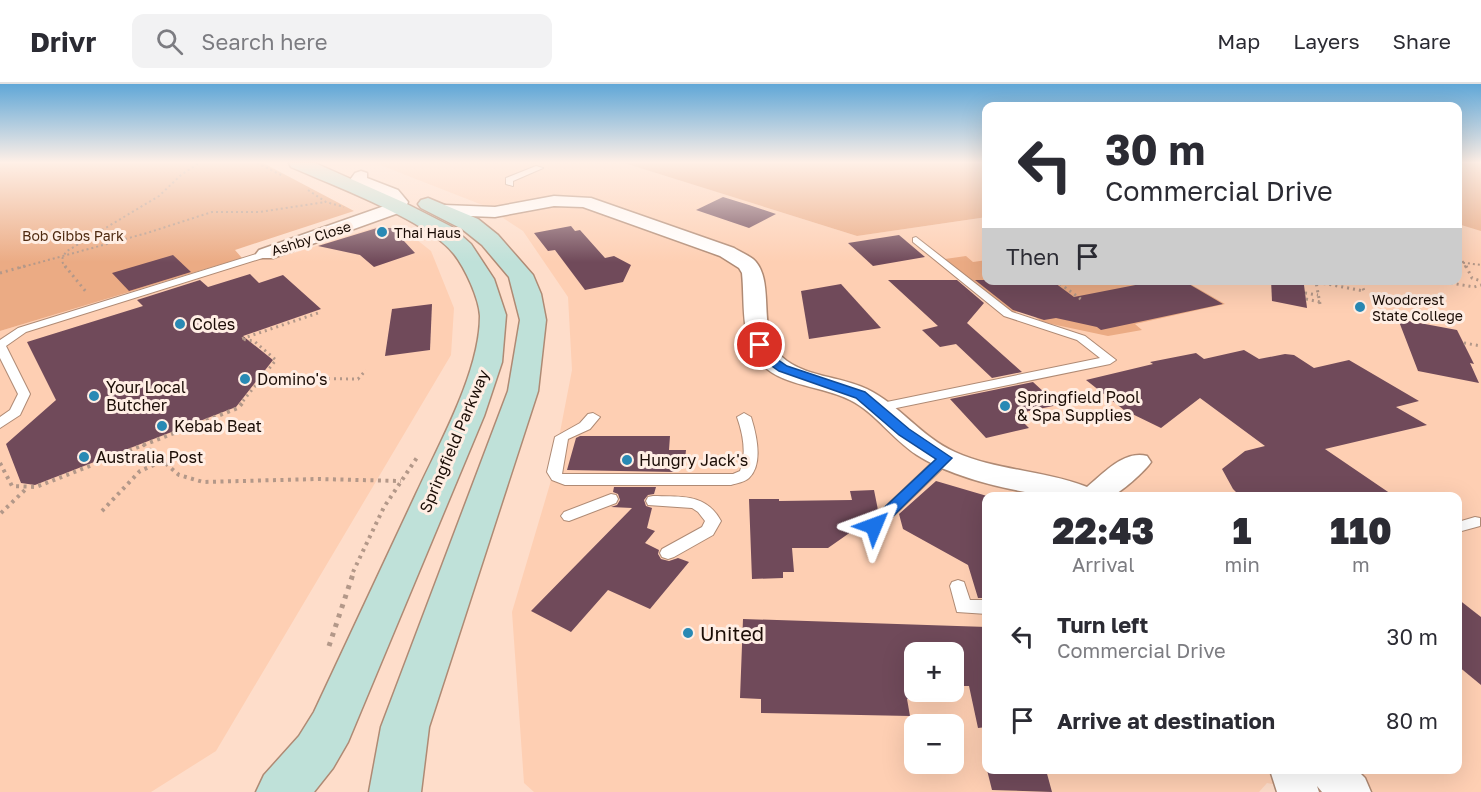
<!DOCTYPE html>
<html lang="en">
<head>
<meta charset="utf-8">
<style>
	body { margin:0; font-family:"Golos Text",sans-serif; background:#f2f2f3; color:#2b2b33; height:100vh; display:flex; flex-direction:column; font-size:22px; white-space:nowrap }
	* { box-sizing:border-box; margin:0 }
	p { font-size:20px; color:#7c7c81 }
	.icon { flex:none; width:33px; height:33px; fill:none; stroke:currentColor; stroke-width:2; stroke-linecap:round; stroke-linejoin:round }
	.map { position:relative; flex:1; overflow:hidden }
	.panel { position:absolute; left:982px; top:408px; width:480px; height:282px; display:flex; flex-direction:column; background:#fff; border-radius:12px; box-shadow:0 6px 24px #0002 }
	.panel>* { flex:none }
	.guide { position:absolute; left:982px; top:18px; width:480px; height:183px; border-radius:12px; box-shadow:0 6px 24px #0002; background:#fff; color:#2b2b33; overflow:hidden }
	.fabs { position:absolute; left:904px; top:558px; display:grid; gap:12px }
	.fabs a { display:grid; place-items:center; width:60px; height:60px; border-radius:12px; background:#fff; box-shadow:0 6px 24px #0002; font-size:30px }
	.pin { position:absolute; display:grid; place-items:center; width:51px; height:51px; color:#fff; margin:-26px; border:3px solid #fff; border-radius:50%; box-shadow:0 2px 6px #0007 }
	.me { position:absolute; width:66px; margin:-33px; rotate:46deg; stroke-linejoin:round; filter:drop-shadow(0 0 4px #0008) }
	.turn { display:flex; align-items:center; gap:21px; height:126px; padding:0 24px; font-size:27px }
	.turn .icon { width:78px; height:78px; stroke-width:2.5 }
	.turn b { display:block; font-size:42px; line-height:51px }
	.then { display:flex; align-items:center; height:57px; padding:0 24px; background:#0003; gap:12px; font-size:22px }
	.eta { display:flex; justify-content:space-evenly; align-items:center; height:102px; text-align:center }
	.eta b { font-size:36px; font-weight:800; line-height:42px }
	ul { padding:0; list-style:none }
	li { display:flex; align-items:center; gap:18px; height:84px; padding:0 24px }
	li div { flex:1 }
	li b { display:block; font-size:22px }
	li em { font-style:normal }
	header { display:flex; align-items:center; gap:36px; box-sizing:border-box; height:84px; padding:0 30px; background:#fff; border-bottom:2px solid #e1e1e2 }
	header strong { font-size:28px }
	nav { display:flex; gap:33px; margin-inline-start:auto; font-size:21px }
	.search { width:420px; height:54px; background:#f2f2f3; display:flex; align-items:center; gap:15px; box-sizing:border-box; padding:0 21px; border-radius:12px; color:#7c7c81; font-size:22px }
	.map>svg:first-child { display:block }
	.built { fill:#fecfb3; fill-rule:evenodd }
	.green { fill:#ebab84 }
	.building { fill:#704a5a }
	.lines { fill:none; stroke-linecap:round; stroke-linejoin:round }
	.lane-casing { stroke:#af8a74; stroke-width:2 }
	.street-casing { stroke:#af8a74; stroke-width:3 }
	.secondary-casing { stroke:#af8a74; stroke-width:3 }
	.path-far3 { stroke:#b39889; stroke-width:2; stroke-dasharray:2 3; stroke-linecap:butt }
	.path-far2 { stroke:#b39889; stroke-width:3; stroke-dasharray:2 4; stroke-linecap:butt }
	.path-far1 { stroke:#b39889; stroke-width:4; stroke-dasharray:3 4.5; stroke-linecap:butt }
	.path { stroke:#b39889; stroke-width:5; stroke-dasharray:4 6; stroke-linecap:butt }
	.lane { fill:#fff; fill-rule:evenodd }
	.street { fill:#fff; fill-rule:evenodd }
	.secondary { fill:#bfe1d9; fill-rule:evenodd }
	.route { fill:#1a73e8; stroke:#114b97; stroke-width:1.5 }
	.poi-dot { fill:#2989b4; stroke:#ffeee4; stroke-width:2 }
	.labels { text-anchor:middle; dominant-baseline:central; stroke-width:6; stroke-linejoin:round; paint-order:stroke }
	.far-poi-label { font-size:14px; fill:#1b0d06; stroke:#ffeee4; text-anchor:start }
	.far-park-label { font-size:14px; fill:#4e2a11; stroke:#ffeee4 }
	.far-street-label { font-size:14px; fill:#1b0d06; stroke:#ffeee4 }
	.poi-label { font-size:16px; fill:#1b0d06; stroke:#ffeee4; text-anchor:start }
	.street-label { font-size:16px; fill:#1b0d06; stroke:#ffeee4 }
	.near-poi-label { font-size:20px; fill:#1b0d06; stroke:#ffeee4; text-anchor:start }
</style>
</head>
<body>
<header>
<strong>Drivr</strong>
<div class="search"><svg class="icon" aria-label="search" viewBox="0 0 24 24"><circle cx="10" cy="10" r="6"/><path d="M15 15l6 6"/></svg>Search here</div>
<nav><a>Map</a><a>Layers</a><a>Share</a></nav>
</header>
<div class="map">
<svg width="1481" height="708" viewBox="0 0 1481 708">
	<rect width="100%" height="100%" fill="#feddca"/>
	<g class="built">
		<path d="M375,79H624L857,152L987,133V196H1458V79H1481V708H1315L1267,699L1259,708H534L524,699L512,528L550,400L572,286L568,213L523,147L485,122ZM987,412H1458V686H987ZM915,568H954V608H915ZM915,640H954V680H915Z"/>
		<polygon points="376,143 402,144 431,167 454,224 451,271 216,667 151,708 0,708 0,247 242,174 266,170 291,170"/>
	</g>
	<g class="green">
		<polygon points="0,79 263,79 354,127 235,166 242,174 0,247"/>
		<polygon points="624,79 987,79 987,133 857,152"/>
		<polygon points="1458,79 1481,79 1481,147 1458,140"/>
		<polygon points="966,172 973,178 987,176 987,196 1185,197 1225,220 1135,240 1142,246 1108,252 1042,238 1026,226 1011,229 945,175"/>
	</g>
	<g class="building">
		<polygon points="723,113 749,121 776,130 749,144 696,126"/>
		<polygon points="571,142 575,147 580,146 605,174 614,172 631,181 623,198 585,206 555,166 548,167 534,149"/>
		<polygon points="377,144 392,144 415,169 374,183 360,171 318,162"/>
		<polygon points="899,151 925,173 873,182 848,159"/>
		<polygon points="173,171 191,188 129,207 112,189"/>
		<polygon points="250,190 259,199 283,191 321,225 243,252 273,276 236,323 35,401 21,399 6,360 56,316 27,258 143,222 137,216 200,196 208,203"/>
		<polygon points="888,196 957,196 984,219 967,239 1022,288 992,294 956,260 940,263 922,246 938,242"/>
		<polygon points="975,196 1051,196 1074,213 1161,196 1182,196 1223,220 1101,246 1097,243 1056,234 1044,236 1013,226"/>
		<polygon points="1271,196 1304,201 1307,224 1272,217"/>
		<polygon points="841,200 881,244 809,255 801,207"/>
		<polygon points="432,220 430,266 385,272 392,225"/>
		<polygon points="1398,235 1457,246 1474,280 1470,279 1479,299 1418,287"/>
		<polygon points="1244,266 1259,275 1285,270 1294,271 1314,284 1349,276 1419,317 1396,323 1427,341 1325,365 1394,412 1240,412 1233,405 1222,385 1245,367 1265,362 1200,314 1161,344 1124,326 1086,296 1153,280 1150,278 1196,269 1204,275"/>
		<polygon points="1033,298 1058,321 1015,330 1029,344 986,354 950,315"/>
		<polygon points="580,352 670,352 669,366 686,366 684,385 674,385 674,388 567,386 576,354"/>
		<polygon points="936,397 987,412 987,514 978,514 968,481 903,445 899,430"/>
		<polygon points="614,403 656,403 654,410 648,411 644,416 646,422 652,424 647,444 655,447 645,459 659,466 658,470 661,475 669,477 678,474 689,478 650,525 608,506 571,548 531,527 632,424 611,423 617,421 620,416 618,410 613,408"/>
		<polygon points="874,406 878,426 868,436 828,464 792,464 794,488 783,488 783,494 752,495 749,415 779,415 779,417 852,416 850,407"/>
		<polygon points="1458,515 1481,533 1481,601 1458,582"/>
		<polygon points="743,535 987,543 987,643 978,644 969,602 954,602 954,568 915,568 915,615 907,615 910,632 761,629 761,615 740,614"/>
		<polygon points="987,686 1046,686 1052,708 992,706"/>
	</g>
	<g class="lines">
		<g class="lane-casing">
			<g id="lane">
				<polygon points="536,82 543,84 513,97 513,102 506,100 506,94"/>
				<polygon points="916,153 1012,228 1085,252 1116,276 1110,280 877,328 872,327 871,324 872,321 877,320 1100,274 1077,256 1004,232 913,158 913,154"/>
				<polygon points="266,167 269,168 269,172 26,248 6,262 30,310 20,331 0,344 0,333 10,326 18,310 0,274 0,256 18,244"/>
				<path d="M593,329L600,333L590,345L568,355L562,390H733L740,387C747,370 743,350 737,333L744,329L751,333C756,349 764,380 749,394C745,398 737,399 731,401H565L552,396L547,388L555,353L580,339L588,330Z"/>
				<polygon points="945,370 950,371 952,374 950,377 879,446 869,446 866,442 869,438 940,371"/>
				<polygon points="611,410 616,411 618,415 616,419 569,437 564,436 561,432 564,428"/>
				<path d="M653,412C681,413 706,409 721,437L713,451L674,473L668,475L662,473L660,469L662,465L702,443L705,437L698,428L692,424L648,421L646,417L648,413Z"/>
				<polygon points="1475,433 1480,434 1480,442 1458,448 1458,438"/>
				<polygon points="958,496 964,498 970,516 987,516 987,530 957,528 950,502 952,498"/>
			</g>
		</g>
		<g class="street-casing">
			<g id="street">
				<polygon points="361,87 367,89 367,94 398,106 408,118 404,127 273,174 259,174 256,170 259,166 390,120 386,114 352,99 350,96 355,89"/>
				<path d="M554,112L591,114L734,164C740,168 748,171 753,175C777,196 755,250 782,273C804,293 840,292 867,305C900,321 921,353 955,368C997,387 1044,386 1087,403C1104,389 1124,366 1147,372L1151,378C1146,386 1119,411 1110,412C1058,420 960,399 917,371C892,355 876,329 850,316C822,301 780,303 759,277C740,253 745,218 742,189L739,184L720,172L583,123L554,122L495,133L444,131L438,130L435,126L438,122L444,121L495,123Z"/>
				<polygon points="1270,686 1357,686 1365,694 1371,708 1322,708 1317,702 1319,708 1277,708"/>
			</g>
		</g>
		<g class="secondary-casing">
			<g id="secondary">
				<path d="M289,79H315L405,119L452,143L471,160L494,195L506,231L502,278L484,332L348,658L333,684L314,708H256L264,691L299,652L314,628C348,555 382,483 416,410C439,360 480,288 480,232C479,214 465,184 454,170C429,137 332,101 291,83Z"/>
				<polygon points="428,114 478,135 498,151 533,191 541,210 546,236 538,307 429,643 421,708 369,708 381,643 508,307 520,236 509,193 482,161 462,145 421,124 418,120 421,116"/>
			</g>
		</g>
		<g class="path-far3">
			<polyline points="257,79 281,91"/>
			<polyline points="308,106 326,118 344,123"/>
			<polyline points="1458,168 1466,184"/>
			<polyline points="1458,178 1481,181"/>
			<polyline points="19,184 147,149 212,128 260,128 326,118"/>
			<path d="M66,184C60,177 62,173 67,167L159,112L181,91L199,79"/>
		</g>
		<g class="path-far2">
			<polyline points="65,182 87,209"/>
			<polyline points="1466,182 1472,194 1481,197"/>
			<polyline points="0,189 25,182"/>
			<polyline points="1055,196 1082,216"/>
			<polyline points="1133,196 1137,199 1149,196"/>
			<polyline points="1306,196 1316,198"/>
			<polyline points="1433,196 1474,203 1481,201"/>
			<polyline points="1305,209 1318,211"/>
			<polyline points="1306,215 1320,218"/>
			<polyline points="1320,220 1316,198 1364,207 1360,196"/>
			<polyline points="1464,259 1481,262"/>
			<polyline points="262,294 358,295 366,286"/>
			<polyline points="243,317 276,276 254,257 241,255 321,228"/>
		</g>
		<g class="path-far1">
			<polyline points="143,360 179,391 203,398 318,395 401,397"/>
			<polyline points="0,379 12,402 36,403 238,324 245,316"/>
			<polyline points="102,427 140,387 161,378"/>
			<polyline points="1,429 27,404"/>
			<polyline points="353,488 384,423 418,372"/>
		</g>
		<polyline class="path" points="329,562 354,487"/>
		<use href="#lane" class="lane"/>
		<use href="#street" class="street"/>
		<use href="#secondary" class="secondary"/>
	</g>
	<linearGradient id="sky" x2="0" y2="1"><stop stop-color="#60a7d7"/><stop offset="0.44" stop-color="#fff0e7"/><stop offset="1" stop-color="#fff0e7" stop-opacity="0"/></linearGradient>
	<rect width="1481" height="178" fill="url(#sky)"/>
	<polygon class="route" points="760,257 764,258 774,273 787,282 865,308 909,345 952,374 880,445 869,445 867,442 869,438 936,375 899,351 856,314 779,287 766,278 754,261"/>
	<g class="poi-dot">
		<circle cx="382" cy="148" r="6"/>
		<circle cx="1360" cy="223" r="6"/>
		<circle cx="180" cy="240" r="6"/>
		<circle cx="245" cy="295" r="6"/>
		<circle cx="94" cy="312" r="6"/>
		<circle cx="1005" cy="322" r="6"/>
		<circle cx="162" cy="342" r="6"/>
		<circle cx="84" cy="373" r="6"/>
		<circle cx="627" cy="376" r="6"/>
		<circle cx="688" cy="549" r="6"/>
	</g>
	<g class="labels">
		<g class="far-poi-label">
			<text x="394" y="148">Thai Haus</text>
			<text x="1372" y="215">Woodcrest<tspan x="1372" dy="16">State College</tspan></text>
		</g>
		<g class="far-park-label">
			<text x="73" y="151">Bob Gibbs Park</text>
		</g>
		<g class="far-street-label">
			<text transform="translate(311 154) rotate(-18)">Ashby Close</text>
		</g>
		<g class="poi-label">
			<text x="192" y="240">Coles</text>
			<text x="257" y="295">Domino's</text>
			<text x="106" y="303">Your Local<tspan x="106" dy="18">Butcher</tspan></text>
			<text x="1017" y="313">Springfield Pool<tspan x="1017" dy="18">&amp; Spa Supplies</tspan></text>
			<text x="174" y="342">Kebab Beat</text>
			<text x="96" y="373">Australia Post</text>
			<text x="639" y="376">Hungry Jack's</text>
		</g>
		<g class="street-label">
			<text transform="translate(454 357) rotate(-67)">Springfield Parkway</text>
		</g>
		<g class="near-poi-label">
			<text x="700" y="549">United</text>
		</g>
	</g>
</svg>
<div class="fabs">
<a>+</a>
<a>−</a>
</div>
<div class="pin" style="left:760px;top:261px;background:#d93025"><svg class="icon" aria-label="arrive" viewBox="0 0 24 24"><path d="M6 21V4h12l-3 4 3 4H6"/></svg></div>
<svg class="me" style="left:874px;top:442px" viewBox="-20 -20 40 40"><path d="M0-17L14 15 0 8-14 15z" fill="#1a73e8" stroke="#fff" stroke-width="4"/></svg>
<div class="guide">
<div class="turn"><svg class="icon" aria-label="left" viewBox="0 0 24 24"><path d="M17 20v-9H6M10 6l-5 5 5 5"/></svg><div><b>30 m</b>Commercial Drive</div></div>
<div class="then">Then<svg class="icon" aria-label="arrive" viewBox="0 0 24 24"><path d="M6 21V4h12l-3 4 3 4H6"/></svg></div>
</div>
<section class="panel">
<div class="eta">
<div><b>22:43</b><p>Arrival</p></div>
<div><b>1</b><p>min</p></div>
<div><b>110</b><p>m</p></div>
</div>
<ul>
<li><svg class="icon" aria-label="left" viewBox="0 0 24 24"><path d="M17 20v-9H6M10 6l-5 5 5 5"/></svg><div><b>Turn left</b><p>Commercial Drive</p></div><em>30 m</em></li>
<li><svg class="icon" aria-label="arrive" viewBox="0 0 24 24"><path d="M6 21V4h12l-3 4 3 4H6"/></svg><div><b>Arrive at destination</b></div><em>80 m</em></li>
</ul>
</section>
</div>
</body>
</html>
